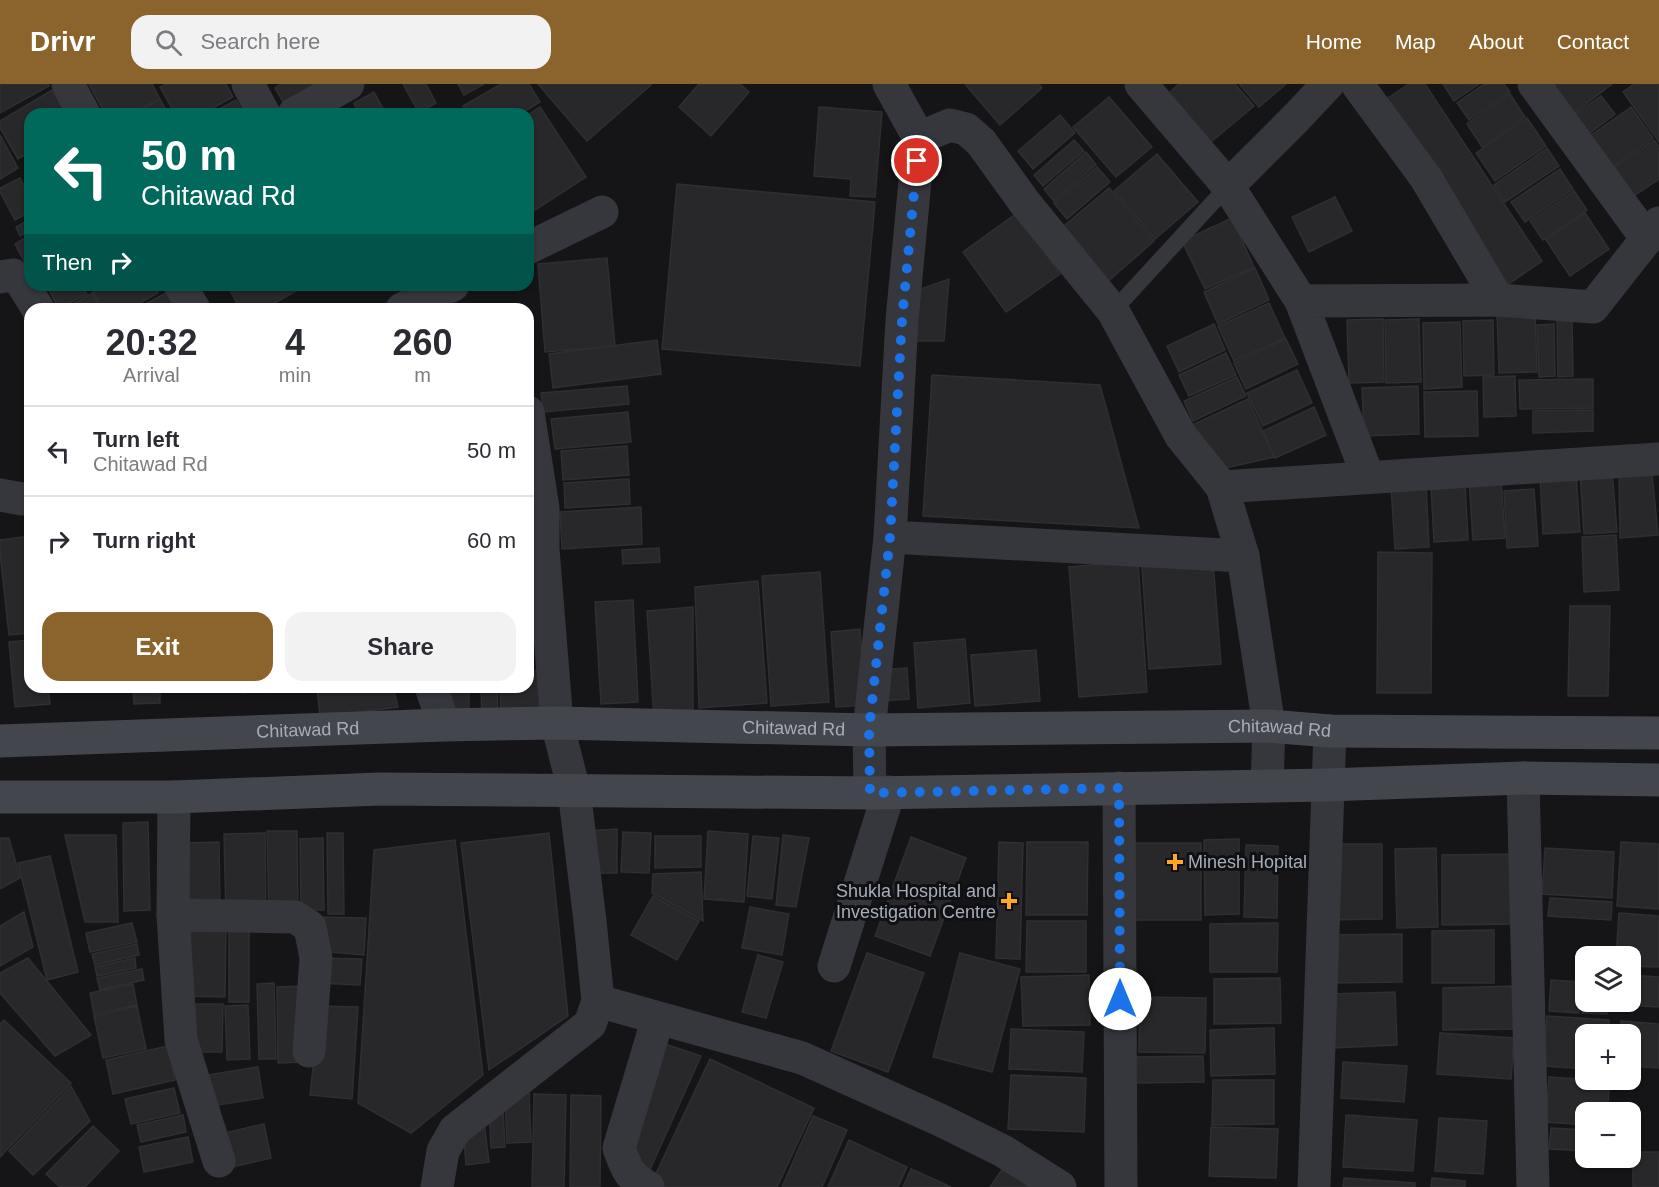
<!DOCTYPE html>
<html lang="en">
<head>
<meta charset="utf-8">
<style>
	body { margin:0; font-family:Arial,sans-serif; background:#f2f2f3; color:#2b2b33; height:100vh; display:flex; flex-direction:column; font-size:22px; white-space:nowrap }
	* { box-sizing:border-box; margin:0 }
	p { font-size:20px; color:#7c7c81 }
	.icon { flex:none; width:33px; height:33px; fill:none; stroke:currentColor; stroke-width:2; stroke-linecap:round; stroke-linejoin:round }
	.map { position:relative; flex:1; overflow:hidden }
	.panel { position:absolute; left:24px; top:219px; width:510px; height:390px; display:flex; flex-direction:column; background:#fff; border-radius:18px; box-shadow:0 2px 4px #0004 }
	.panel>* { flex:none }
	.hud { position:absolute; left:24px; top:24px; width:510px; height:183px; border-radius:18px; box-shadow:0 2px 4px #0004; background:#00695c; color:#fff; overflow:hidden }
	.tools { position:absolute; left:1575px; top:862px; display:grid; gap:12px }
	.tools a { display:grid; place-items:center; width:66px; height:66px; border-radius:12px; background:#fff; box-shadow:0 2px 4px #0004; font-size:30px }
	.pin { position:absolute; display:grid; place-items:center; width:51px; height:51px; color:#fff; margin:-26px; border:3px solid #fff; border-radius:50%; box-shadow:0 2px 6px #0007 }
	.me { position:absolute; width:66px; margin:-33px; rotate:0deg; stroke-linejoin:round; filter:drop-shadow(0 0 4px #0008) }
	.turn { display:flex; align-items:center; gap:21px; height:126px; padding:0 18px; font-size:27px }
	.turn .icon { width:78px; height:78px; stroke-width:2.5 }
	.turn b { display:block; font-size:42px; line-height:51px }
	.then { display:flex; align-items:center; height:57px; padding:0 18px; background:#0003; gap:12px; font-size:22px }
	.eta { display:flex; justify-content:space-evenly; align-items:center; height:102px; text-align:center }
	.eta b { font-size:36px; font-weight:600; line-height:42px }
	.cta { display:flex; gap:12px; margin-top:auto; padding:12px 18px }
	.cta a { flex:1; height:69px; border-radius:18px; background:#8a632d; color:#fff; font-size:24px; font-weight:600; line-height:69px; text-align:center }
	.cta a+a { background:#f2f2f3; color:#2b2b33 }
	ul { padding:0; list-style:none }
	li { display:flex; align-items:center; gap:18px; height:90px; padding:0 18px; border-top:2px solid #e1e1e2 }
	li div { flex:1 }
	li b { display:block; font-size:22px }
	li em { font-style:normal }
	header { display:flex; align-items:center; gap:36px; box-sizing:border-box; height:84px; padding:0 30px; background:#8a632d; color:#fff }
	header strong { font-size:28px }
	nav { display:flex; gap:33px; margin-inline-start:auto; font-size:21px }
	.search { width:420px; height:54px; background:#f2f2f3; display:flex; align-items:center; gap:15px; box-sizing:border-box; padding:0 21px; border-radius:18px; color:#7c7c81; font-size:22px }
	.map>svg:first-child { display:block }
	.building { fill:#28282b; stroke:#2f2f33; stroke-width:1.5 }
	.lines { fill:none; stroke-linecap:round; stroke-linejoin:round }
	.service { stroke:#36373c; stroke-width:16 }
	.minor { stroke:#36373c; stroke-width:33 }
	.secondary { stroke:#43464d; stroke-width:33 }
	.route { stroke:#1a73e8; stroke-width:10; stroke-dasharray:0 18 }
	.poi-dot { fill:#ffa725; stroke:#101012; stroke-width:2 }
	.labels { text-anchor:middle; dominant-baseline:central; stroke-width:6; stroke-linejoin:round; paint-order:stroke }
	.street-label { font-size:18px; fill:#a6adb8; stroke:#101012 }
	.poi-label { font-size:18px; fill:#a6adb8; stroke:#101012; text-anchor:start }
</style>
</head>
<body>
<header>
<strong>Drivr</strong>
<div class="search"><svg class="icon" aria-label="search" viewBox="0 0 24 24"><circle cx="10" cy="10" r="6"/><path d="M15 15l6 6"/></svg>Search here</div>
<nav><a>Home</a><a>Map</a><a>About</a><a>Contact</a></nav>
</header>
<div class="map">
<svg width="1659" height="1103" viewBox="0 0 1659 1103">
	<rect width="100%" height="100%" fill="#151517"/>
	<g class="building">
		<polygon points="0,0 48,0 49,2 0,29"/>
		<polygon points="89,0 152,0 160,15 131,30 105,30"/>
		<polygon points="166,0 226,0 233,13 202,30 175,30 160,3"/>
		<polygon points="281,0 329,0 287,25 275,4"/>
		<polygon points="403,0 426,0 436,19 419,29"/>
		<polygon points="458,0 484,0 464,11"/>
		<polygon points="501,0 529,0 540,18 520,30 468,30 463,22"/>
		<polygon points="538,0 652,0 587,57"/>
		<polygon points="699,0 740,0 749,8 711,52 679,23"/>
		<polygon points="965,0 1039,0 1042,4 1000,41"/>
		<polygon points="1179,0 1235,0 1254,22 1211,58 1169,9"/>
		<polygon points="1241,0 1286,0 1259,23 1240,1"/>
		<polygon points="1409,0 1425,0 1542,177 1507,201 1385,16"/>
		<polygon points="1443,0 1479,0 1454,17"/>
		<polygon points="1484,0 1504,0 1510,8 1469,36 1457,19"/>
		<polygon points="1543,0 1612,0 1569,33"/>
		<polygon points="1634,0 1659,0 1659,58 1623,8"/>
		<polygon points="52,6 66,30 30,30 30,68 18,75 0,44 0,37"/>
		<polygon points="374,8 386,30 359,30 354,19"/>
		<polygon points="1510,10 1525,33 1482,63 1467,40"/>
		<polygon points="1601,12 1615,30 1585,53 1571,33"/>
		<polygon points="1109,13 1152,63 1116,93 1073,43"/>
		<polygon points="160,15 168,30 132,30"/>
		<polygon points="236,16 244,30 210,30"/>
		<polygon points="540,23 586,93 529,130 528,31"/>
		<polygon points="819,23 882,28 875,113 850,112 851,95 814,92"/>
		<polygon points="1631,23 1653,54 1608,86 1586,55"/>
		<polygon points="1060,31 1075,49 1033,85 1018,67"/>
		<polygon points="1527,34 1546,62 1495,97 1476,69"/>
		<polygon points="0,51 18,84 0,95"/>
		<polygon points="1074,56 1084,67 1043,102 1034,91"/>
		<polygon points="1654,56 1659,63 1659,95 1628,116 1609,87"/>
		<polygon points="1547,64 1559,82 1505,118 1494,101"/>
		<polygon points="1086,68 1096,81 1054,117 1044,105"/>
		<polygon points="1157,70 1198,118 1155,155 1114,107"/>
		<polygon points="1097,83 1110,98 1067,135 1054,119"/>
		<polygon points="1560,85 1573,105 1525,138 1511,118"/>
		<polygon points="20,94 30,113 30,128 15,136 0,108 0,104"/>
		<polygon points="677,100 875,118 860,282 662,265"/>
		<polygon points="1109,104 1154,157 1105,200 1059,146"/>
		<polygon points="1574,107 1587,126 1543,156 1530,137"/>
		<polygon points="1335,113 1352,147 1309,168 1292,133"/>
		<polygon points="1017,129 1060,190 1006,228 963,168"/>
		<polygon points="1585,129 1609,165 1570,192 1546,156"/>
		<polygon points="1232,134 1254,183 1205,205 1182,157"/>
		<polygon points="30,135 30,147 20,152 16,143"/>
		<polygon points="30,151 30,177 25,179 15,160"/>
		<polygon points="607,174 615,262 545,268 538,180"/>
		<polygon points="1255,184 1269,216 1218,240 1204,208"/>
		<polygon points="949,195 944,257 911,257 915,207"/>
		<polygon points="54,201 82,201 87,210 59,225 48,204"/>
		<polygon points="106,201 154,201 158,209 129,225 102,225 93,208"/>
		<polygon points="227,201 293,201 296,207 264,225 240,225"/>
		<polygon points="170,207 180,225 136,225"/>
		<polygon points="92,209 101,225 65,225"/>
		<polygon points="1269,219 1285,254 1234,277 1218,242"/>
		<polygon points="1535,228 1537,288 1499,289 1497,229"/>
		<polygon points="1383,235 1384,298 1349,299 1347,236"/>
		<polygon points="1419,235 1421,298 1386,299 1385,236"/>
		<polygon points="1572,235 1573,292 1558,293 1557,236"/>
		<polygon points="1493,236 1494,291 1464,292 1463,237"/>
		<polygon points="1460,238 1462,303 1424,305 1423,239"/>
		<polygon points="1214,240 1225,266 1179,288 1167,262"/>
		<polygon points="1554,240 1555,292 1539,293 1537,241"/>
		<polygon points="1286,255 1298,280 1246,305 1234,279"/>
		<polygon points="657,256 661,290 553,304 549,270"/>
		<polygon points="1226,269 1236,291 1189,312 1179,291"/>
		<polygon points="1297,286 1312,319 1263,342 1247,309"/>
		<polygon points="932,291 1100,301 1139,444 923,432"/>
		<polygon points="1515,292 1516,332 1484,333 1483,293"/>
		<polygon points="1237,293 1246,312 1193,337 1184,317"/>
		<polygon points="1593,295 1593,324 1520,325 1519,296"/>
		<polygon points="627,302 629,320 543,328 541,309"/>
		<polygon points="1418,302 1419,350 1364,352 1362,304"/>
		<polygon points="1477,307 1478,352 1425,353 1424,308"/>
		<polygon points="1248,315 1274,373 1213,387 1192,341"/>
		<polygon points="1314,323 1326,351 1275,374 1263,347"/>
		<polygon points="1593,326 1593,347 1533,349 1533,327"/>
		<polygon points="628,328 631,358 555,365 551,335"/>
		<polygon points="627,362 629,391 563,396 561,367"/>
		<polygon points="1612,386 1617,448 1584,450 1580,388"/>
		<polygon points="1576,389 1580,448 1543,450 1540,391"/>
		<polygon points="1619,389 1652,389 1658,451 1620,454"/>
		<polygon points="1501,394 1505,454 1473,456 1469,396"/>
		<polygon points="629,395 630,420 565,424 564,399"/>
		<polygon points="1426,400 1429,463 1395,465 1391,402"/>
		<polygon points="1465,400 1468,456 1434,458 1431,402"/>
		<polygon points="1534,405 1538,462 1507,464 1504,407"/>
		<polygon points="641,423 642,460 562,465 560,428"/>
		<polygon points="1616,451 1619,506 1584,508 1582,453"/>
		<polygon points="30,452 30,549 9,551 0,469 0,456"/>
		<polygon points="659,464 660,478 623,480 622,466"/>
		<polygon points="1378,468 1432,469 1431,609 1377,609"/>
		<polygon points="1138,477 1147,608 1079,613 1069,483"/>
		<polygon points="1213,477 1221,580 1149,585 1142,483"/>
		<polygon points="820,488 829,618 771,622 762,492"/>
		<polygon points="758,497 767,619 699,624 695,503"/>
		<polygon points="633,516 638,618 601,620 595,518"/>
		<polygon points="1570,522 1610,522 1608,612 1568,612"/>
		<polygon points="693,523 693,633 654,635 647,527"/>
		<polygon points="860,545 865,621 836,623 831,548"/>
		<polygon points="965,555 970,619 918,624 914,559"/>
		<polygon points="30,556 30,603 48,603 50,620 15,623 9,558"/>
		<polygon points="1036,566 1040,617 975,622 971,571"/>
		<polygon points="907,584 909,615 879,617 877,586"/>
		<polygon points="547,586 550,633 501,636 500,603 528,603 528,587"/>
		<polygon points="133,603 160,603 160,619 134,620"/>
		<polygon points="243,603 307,603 243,609"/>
		<polygon points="317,603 393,603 398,623 320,633"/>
		<polygon points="447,603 469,603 469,637 452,636"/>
		<polygon points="481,603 497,603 498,634 482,634"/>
		<polygon points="148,738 150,826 124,827 123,739"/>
		<polygon points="617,745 617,789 590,789 585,747"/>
		<polygon points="267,747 297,747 298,828 269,829"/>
		<polygon points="708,747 748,750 744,818 704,815"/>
		<polygon points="623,748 651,749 649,789 621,788"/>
		<polygon points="265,749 266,830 226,832 224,750"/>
		<polygon points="327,749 343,749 344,830 328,830"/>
		<polygon points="549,749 568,932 489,986 461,759"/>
		<polygon points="65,751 116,751 118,838 85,838"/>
		<polygon points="783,751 809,754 796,823 776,821"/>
		<polygon points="655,752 701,752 701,783 655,784"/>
		<polygon points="753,752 779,754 772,815 747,812"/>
		<polygon points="911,753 966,774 930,872 875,852"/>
		<polygon points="0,754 9,754 20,794 0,805"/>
		<polygon points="323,754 324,826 301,826 300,755"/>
		<polygon points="1239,755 1239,830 1205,831 1204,756"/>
		<polygon points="455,756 483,991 411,1049 358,1019 374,766"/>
		<polygon points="219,758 220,826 184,827 183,759"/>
		<polygon points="999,758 1023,759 1020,875 996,874"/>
		<polygon points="1027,758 1088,758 1087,831 1026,831"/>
		<polygon points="1621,758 1659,760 1659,825 1617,822"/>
		<rect x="1131" y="759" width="70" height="77"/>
		<polygon points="1326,760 1382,760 1382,835 1326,836"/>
		<polygon points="1246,761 1278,762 1277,834 1244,833"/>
		<polygon points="1436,764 1438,843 1397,844 1395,765"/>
		<polygon points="1545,764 1614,768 1612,814 1542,810"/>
		<polygon points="1514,770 1515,840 1442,841 1442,771"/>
		<polygon points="50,772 78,888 47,896 18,779"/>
		<polygon points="701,788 703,837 652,809 653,790"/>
		<polygon points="653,812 699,837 677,876 631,851"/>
		<polygon points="1550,814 1612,818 1611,836 1548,832"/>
		<polygon points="750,823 789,830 782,871 742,864"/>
		<polygon points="24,828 33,863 0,882 0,842"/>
		<polygon points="1619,829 1659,832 1659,883 1630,882 1630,873 1616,873"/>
		<polygon points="315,833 366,834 364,871 318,867"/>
		<polygon points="1027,837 1086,837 1086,888 1026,888"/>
		<polygon points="132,839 137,858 90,868 86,849"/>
		<polygon points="1278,839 1277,888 1210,888 1210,840"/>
		<polygon points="181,841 226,841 225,913 181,912"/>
		<polygon points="1494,846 1494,899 1432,899 1432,847"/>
		<rect x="229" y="847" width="20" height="71"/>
		<polygon points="1402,850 1402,898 1326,899 1325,851"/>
		<polygon points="137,860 139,871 95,881 92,870"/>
		<polygon points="867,869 924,889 888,988 831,967"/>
		<polygon points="960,869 1020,885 992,988 933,973"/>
		<polygon points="758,871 783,878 766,934 742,928"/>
		<polygon points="28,874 91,951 55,972 0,909 0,889"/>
		<polygon points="135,874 136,884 97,892 95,883"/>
		<polygon points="318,874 362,875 360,901 316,899"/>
		<polygon points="142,885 144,896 100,906 97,894"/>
		<polygon points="1089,891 1090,941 1023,942 1021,893"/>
		<polygon points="1630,891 1659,893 1659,923 1609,920 1609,918 1630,918"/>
		<polygon points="1584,893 1586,918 1608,918 1607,930 1582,929"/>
		<polygon points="1280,894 1281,939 1214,940 1214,895"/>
		<polygon points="1551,896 1581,898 1579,929 1549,927"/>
		<polygon points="274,899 276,975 259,975 257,900"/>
		<polygon points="133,900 137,921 94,930 90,909"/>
		<polygon points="302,902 303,978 278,979 277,903"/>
		<polygon points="1514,902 1514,945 1443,946 1443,904"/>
		<polygon points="1395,908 1397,961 1333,964 1331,910"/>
		<polygon points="1140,913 1206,914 1205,969 1139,968"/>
		<polygon points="192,920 223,920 222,968 191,968"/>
		<polygon points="248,921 250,975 227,976 225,922"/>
		<polygon points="137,922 146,965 103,974 94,932"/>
		<polygon points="320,922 358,923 352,1015 310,1011"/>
		<polygon points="1547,932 1609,936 1608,951 1586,951 1586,985 1544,982"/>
		<polygon points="4,936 71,999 0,1073 0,940"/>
		<polygon points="1621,937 1659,940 1659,984 1630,982 1630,951 1620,951"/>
		<polygon points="1274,944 1275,990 1211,992 1210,946"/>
		<polygon points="1011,945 1084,948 1082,988 1009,985"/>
		<polygon points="1440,949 1514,954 1511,995 1437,990"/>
		<polygon points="659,958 701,972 644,1099 627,1059"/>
		<polygon points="168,962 175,996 113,1010 106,976"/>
		<polygon points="1203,972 1204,998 1134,999 1133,973"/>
		<polygon points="710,975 814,1024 777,1103 658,1103 651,1100"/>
		<polygon points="1343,978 1407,982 1404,1018 1341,1014"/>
		<polygon points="258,983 263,1014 212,1022 207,991"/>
		<polygon points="1011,991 1086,994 1084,1048 1008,1045"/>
		<polygon points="1549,993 1610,997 1607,1029 1586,1029 1586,1041 1546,1038"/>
		<polygon points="1213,996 1274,996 1274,1040 1212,1041"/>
		<polygon points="71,1002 90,1037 33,1091 9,1067"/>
		<polygon points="174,1004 180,1029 131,1040 125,1015"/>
		<polygon points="529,1007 531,1058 507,1059 505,1010"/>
		<polygon points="534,1010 566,1011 564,1103 532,1103"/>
		<polygon points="571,1011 601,1012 600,1103 570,1103"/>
		<polygon points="503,1025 505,1063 491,1064 489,1026"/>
		<polygon points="183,1031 186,1048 141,1058 137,1041"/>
		<polygon points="1346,1031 1417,1036 1413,1087 1343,1083"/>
		<polygon points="813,1032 847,1046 822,1103 782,1103"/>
		<polygon points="1439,1034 1487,1037 1483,1090 1435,1087"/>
		<polygon points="484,1038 489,1078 466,1081 463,1042"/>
		<polygon points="264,1040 271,1074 228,1084 220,1050"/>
		<polygon points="93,1042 119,1067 85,1103 60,1103 46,1090"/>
		<polygon points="1211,1043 1278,1045 1276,1094 1209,1092"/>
		<polygon points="1551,1044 1586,1046 1586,1067 1549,1065"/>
		<polygon points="188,1053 193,1078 144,1088 139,1063"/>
		<polygon points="849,1056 907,1083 898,1103 828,1103"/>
		<rect x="1633" y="1068" width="26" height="35"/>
		<polygon points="1008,1077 1035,1103 990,1103"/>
		<polygon points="911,1085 951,1103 903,1103"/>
		<polygon points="1344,1094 1415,1099 1415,1103 1343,1103"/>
		<polygon points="1432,1094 1465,1097 1465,1103 1431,1103"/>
	</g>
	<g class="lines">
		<polyline class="service" points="1113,227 1228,102"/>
		<g class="minor">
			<polyline points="68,0 84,30"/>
			<polyline points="248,0 264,30"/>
			<polyline points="1141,0 1228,102 1297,33 1328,0"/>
			<polyline points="1357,0 1426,94 1498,216"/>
			<polyline points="1534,0 1647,155"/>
			<polyline points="294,30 348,0"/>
			<polyline points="919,54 950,41 966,45 981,58 1025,119 1113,227 1181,352 1222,403 1243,472 1269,642 1267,702"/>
			<polyline points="1228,102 1301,217"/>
			<polyline points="528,164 602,128"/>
			<polyline points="0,193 13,191 22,199 38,225"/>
			<polyline points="180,201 194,225"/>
			<polyline points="402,225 453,201"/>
			<polyline points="1368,393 1301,217 1498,216 1593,223 1659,139"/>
			<polyline points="1222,403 1659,375"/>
			<polyline points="0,411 22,415 30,414"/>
			<polyline points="890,453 1243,472"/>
			<polyline points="431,603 444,641"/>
			<polyline points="1523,694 1533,1103"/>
			<polyline points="1119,704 1121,1103"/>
			<polyline points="870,709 869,646 890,453 902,236 919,54 889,0"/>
			<polyline points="174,713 173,831 181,956 219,1077"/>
			<polyline points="173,831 295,833 310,843 316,874 309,967"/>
			<polyline points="834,882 889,708"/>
			<polyline points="598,917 802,974 940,1036 1003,1067 1060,1103"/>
			<polyline points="437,1103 443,1067 455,1046 590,940 598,917 590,837 574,706 557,639 543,465 543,424 528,328"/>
			<path d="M648,1103C629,1093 626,1084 619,1064L658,934"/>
			<polyline points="1314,1103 1330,647"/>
		</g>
		<g class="secondary">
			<path id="s1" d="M0,657L444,641L557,639L869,646L1269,642L1330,647L1659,649"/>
			<polyline points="0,713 174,713 380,705 870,709 1327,701 1523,694 1659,696"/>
		</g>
	</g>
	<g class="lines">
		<polyline class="route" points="917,77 902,236 890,453 869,646 870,709 1119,704 1120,915"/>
	</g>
	<g class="poi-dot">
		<path d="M1172 769h6v6h6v6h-6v6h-6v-6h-6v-6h6z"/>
		<path d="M1006 808h6v6h6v6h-6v6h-6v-6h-6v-6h6z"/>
	</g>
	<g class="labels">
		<g class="street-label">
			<text stroke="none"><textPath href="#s1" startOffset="794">Chitawad Rd</textPath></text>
			<text stroke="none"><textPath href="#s1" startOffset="1280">Chitawad Rd</textPath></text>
			<text stroke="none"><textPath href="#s1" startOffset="308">Chitawad Rd</textPath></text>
		</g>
		<g class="poi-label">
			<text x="1188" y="778">Minesh Hopital</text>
			<text x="996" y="807" text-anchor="end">Shukla Hospital and<tspan x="996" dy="21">Investigation Centre</tspan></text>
		</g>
	</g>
</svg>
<div class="tools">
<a><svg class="icon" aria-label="layers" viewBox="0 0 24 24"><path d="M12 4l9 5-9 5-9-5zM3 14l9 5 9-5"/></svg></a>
<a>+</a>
<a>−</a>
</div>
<div class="pin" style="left:917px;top:77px;background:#d93025"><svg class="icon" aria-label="arrive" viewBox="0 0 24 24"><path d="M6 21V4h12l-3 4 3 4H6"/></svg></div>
<svg class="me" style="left:1120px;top:915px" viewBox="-20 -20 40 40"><circle r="19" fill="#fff"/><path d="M0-13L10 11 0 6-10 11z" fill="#1a73e8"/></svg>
<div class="hud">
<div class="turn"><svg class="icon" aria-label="left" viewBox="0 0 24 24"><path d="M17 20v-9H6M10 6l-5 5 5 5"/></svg><div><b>50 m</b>Chitawad Rd</div></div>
<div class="then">Then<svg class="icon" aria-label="right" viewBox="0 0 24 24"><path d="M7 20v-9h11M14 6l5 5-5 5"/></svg></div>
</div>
<section class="panel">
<div class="eta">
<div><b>20:32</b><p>Arrival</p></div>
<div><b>4</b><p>min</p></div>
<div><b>260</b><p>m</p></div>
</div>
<ul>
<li><svg class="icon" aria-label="left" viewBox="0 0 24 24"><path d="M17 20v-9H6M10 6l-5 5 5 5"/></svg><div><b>Turn left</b><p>Chitawad Rd</p></div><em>50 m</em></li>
<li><svg class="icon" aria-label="right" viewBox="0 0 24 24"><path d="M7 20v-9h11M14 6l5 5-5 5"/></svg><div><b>Turn right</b></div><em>60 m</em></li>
</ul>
<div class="cta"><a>Exit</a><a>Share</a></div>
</section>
</div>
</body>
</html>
